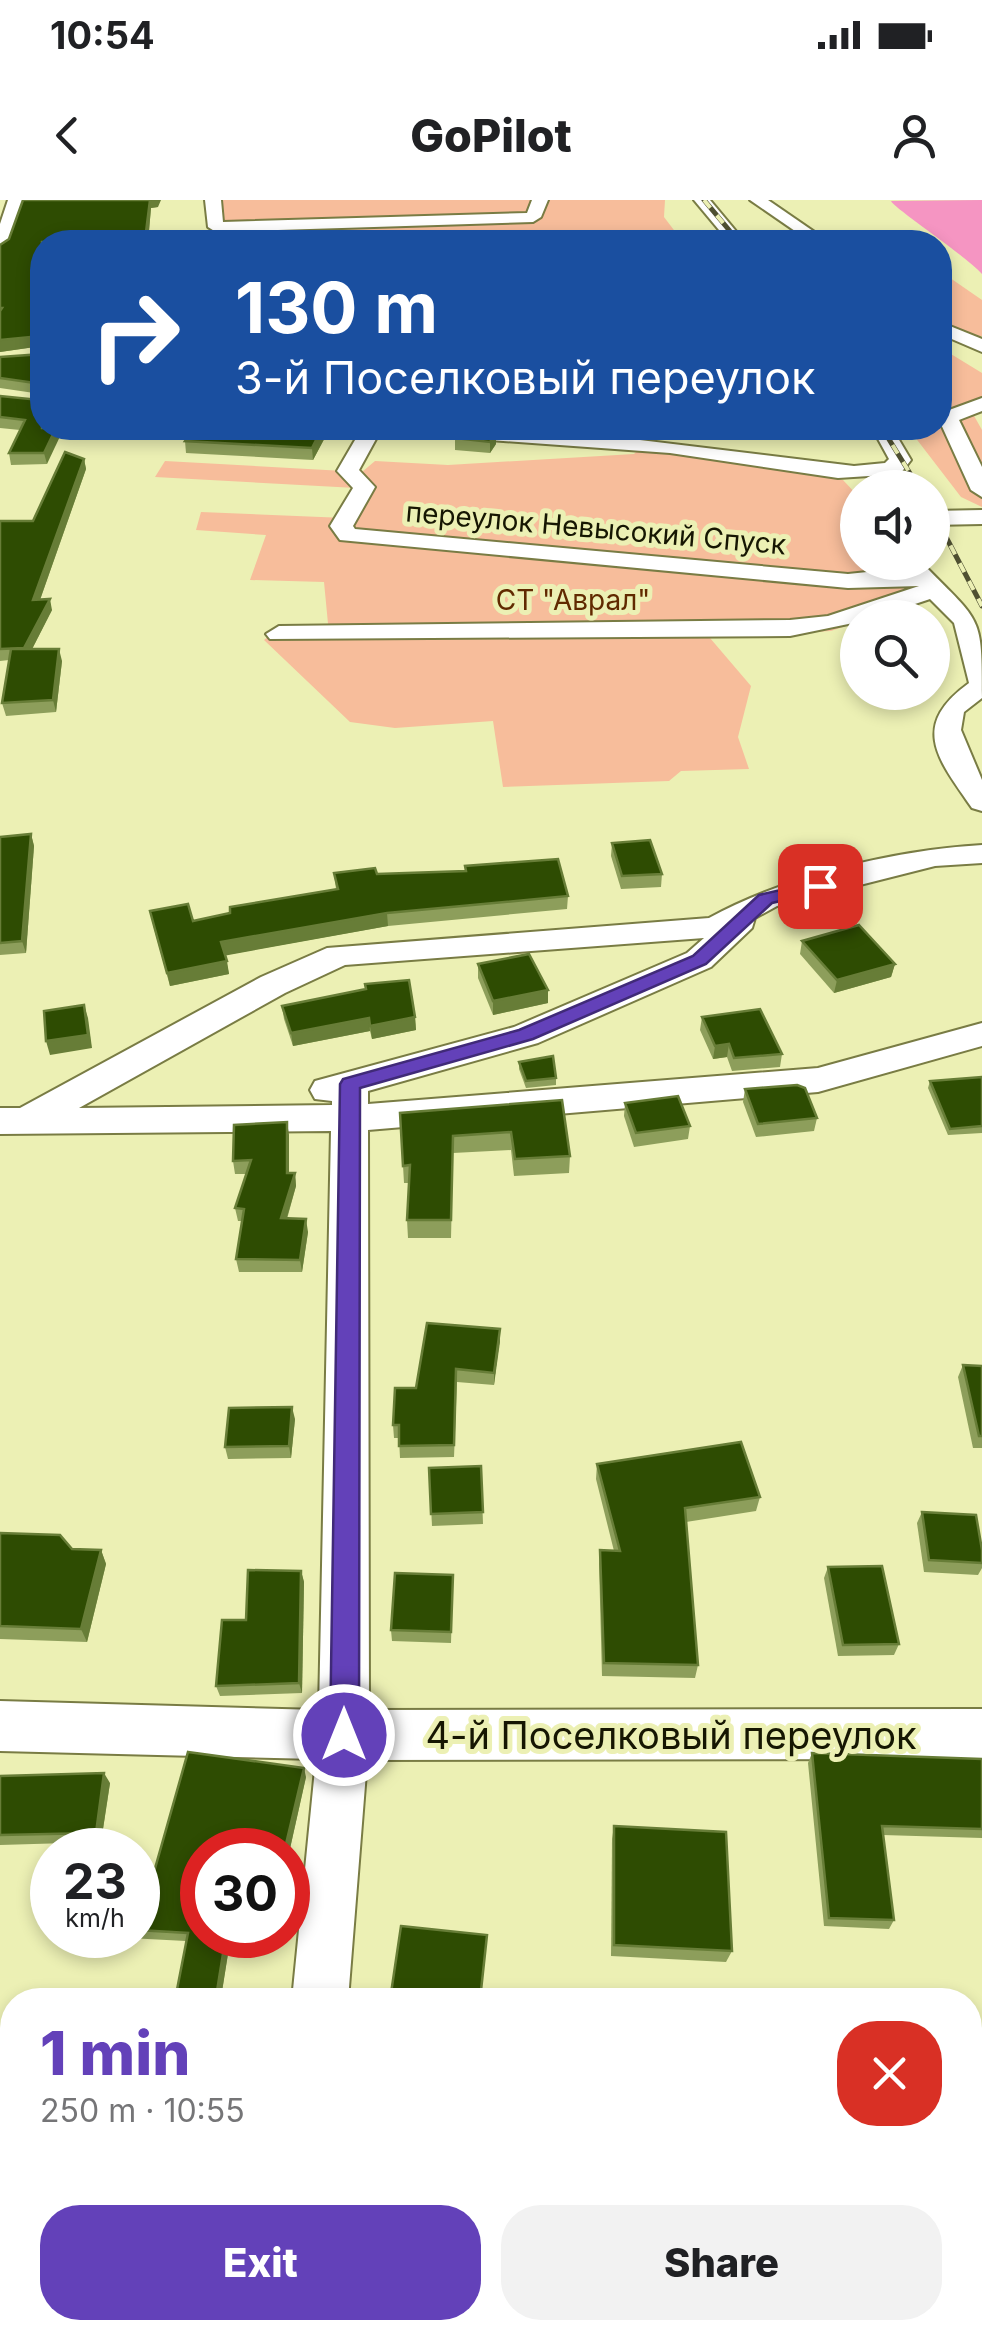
<!DOCTYPE html>
<html lang="en">
<head>
<meta charset="utf-8">
<style>
	body { margin:0; font-family:Inter,sans-serif; background:#f2f2f2; color:#202124; height:100vh; display:flex; flex-direction:column; font-size:38px; white-space:nowrap }
	* { box-sizing:border-box; margin:0 }
	p { font-size:32px; color:#757577 }
	.icon { flex:none; width:55px; height:55px; fill:none; stroke:currentColor; stroke-width:2; stroke-linecap:round; stroke-linejoin:round }
	.map { position:relative; flex:1; overflow:hidden }
	.details { position:absolute; left:0px; top:1788px; width:982px; height:352px; display:flex; flex-direction:column; background:#fff; border-radius:40px 40px 0 0; box-shadow:0 5px 15px #0003 }
	.details>* { flex:none }
	.hud { position:absolute; left:30px; top:30px; width:922px; height:210px; border-radius:40px; box-shadow:0 5px 15px #0003; background:#1a4fa0; color:#fff; overflow:hidden }
	.controls { position:absolute; left:840px; top:270px; display:grid; gap:20px }
	.controls a { display:grid; place-items:center; width:110px; height:110px; border-radius:50%; background:#fff; box-shadow:0 5px 15px #0003; font-size:50px }
	.speed { position:absolute; left:30px; top:1628px; display:flex; gap:20px; font-size:50px; font-weight:700; text-align:center }
	.speed>* { display:grid; place-content:center; width:130px; height:130px; border-radius:50%; background:#fff; box-shadow:0 5px 15px #0003; line-height:1 }
	.speed small { font-size:25px; font-weight:400 }
	.speed .limit { border:15px solid #d22; background:#fff; color:#111 }
	.pin { position:absolute; display:grid; place-items:center; width:85px; height:85px; color:#fff; margin:-42px; border-radius:20px; box-shadow:0 5px 15px #0006 }
	.me { position:absolute; width:110px; margin:-55px; rotate:0deg; stroke-linejoin:round; filter:drop-shadow(0 0 8px #0008) }
	.turn { display:flex; align-items:center; gap:35px; height:210px; padding:0 40px; font-size:45px }
	.turn .icon { width:130px; height:130px; stroke-width:2.5 }
	.turn b { display:block; font-size:70px; line-height:85px }
	.round { display:grid; place-items:center; flex:none; width:105px; height:105px; border-radius:40px; background:#f2f2f2 }
	.summary { display:flex; align-items:center; justify-content:space-between; height:170px; padding:0 40px }
	h1 { font-size:60px; font-weight:800; line-height:75px; color:#6341b9 }
	.button { display:flex; gap:20px; margin-top:auto; padding:20px 40px }
	.button a { flex:1; height:115px; border-radius:40px; background:#6341b9; color:#fff; font-size:40px; font-weight:800; line-height:115px; text-align:center }
	.button a+a { background:#f2f2f2; color:#202124 }
	.status { display:flex; justify-content:space-between; align-items:center; height:70px; padding:0 50px; background:#fff; direction:ltr }
	.status svg { height:28px; fill:currentColor }
	header { display:flex; justify-content:space-between; align-items:center; height:130px; padding:0 40px; background:#fff; font-size:45px; font-weight:800 }
	.map>svg:first-child { display:block }
	.green { fill:#f7bd9b }
	.water { fill:#f595c2 }
	.lines { fill:none; stroke-linecap:round; stroke-linejoin:round }
	.street-casing { stroke:#797c44; stroke-width:4 }
	.street { fill:#fff; fill-rule:evenodd }
	.rail-casing { stroke:#4f5032; stroke-width:5 }
	.rail { stroke:#ecf0b4; stroke-width:4; stroke-dasharray:10; stroke-linecap:butt }
	.wall { fill:#8d9e5b }
	.shaded-wall { fill:#677d37 }
	.building { fill:#2e4c02; stroke:#677d37; stroke-width:2.5 }
	.route { fill:#6341b9; stroke:#402a78; stroke-width:2.5 }
	.labels { text-anchor:middle; dominant-baseline:central; stroke-width:10; stroke-linejoin:round; paint-order:stroke }
	.far-street-label { font-size:28px; fill:#161602; stroke:#ecf0b4 }
	.far-park-label { font-size:28px; fill:#612a00; stroke:#ecf0b4 }
	.near-street-label { font-size:38px; fill:#161602; stroke:#ecf0b4 }
</style>
</head>
<body>
<div class="status"><b>10:54</b><svg viewBox="0 0 49 12"><path d="M0 12V9h3v3zM5 12V6h3v6zM10 12V3h3v9zM15 12V0h3v12zM26 1h20v11H26zM47 4h2v5h-2z"/></svg></div>
<header><svg class="icon" aria-label="back" viewBox="0 0 24 24"><path d="M15 5l-7 7 7 7"/></svg>GoPilot<svg class="icon" aria-label="person" viewBox="0 0 24 24"><circle cx="12" cy="8" r="4"/><path d="M4 21q1-7 8-7t8 7"/></svg></header>
<div class="map">
<svg width="982" height="2139" viewBox="0 0 982 2139">
	<rect width="100%" height="100%" fill="#ecf0b4"/>
	<g class="green">
		<polygon points="220,0 665,0 664,17 683,42 193,42 197,32 214,29"/>
		<polygon points="940,71 982,100 982,136 946,141 946,151 982,173 982,197 973,214 982,230 982,307 961,297 908,228 940,228"/>
		<polygon points="639,249 724,258 843,280 857,295 858,362 900,363 908,406 858,418 857,422 831,431 710,438 751,486 738,537 749,569 681,571 669,581 503,587 493,521 395,528 350,522 264,440 269,436 329,434 324,382 250,380 266,335 196,330 201,312 345,318 356,288 155,277 165,261 362,272 375,261 448,265 634,254"/>
	</g>
	<path class="water" d="M982,0V74C965,55 895,9 891,1Z"/>
	<g class="lines">
		<g class="street-casing">
			<g id="street">
				<polygon points="8,0 24,0 8,48 0,53 0,24"/>
				<polygon points="205,0 221,0 223,22 527,13 532,0 548,0 541,17 533,22 216,32 208,27"/>
				<polygon points="694,0 710,0 745,42 729,42"/>
				<polygon points="750,0 768,0 829,42 811,42"/>
				<polygon points="940,122 982,139 982,152 940,134"/>
				<polygon points="982,198 982,211 959,220 982,267 982,297 971,290 940,222 941,213"/>
				<path d="M362,228H382L359,270L375,287L353,326L355,329L848,374L925,366C982,424 982,415 982,498L964,512L961,530L982,580V611L972,608C937,558 910,526 969,483L954,423L930,399L873,418H858V422L790,436L270,439L266,434L279,426L790,420L828,416L919,386L848,388L340,340L330,326L353,288L337,271Z"/>
				<polygon points="396,228 582,233 854,266 885,263 889,259 872,228 892,228 911,260 900,274 838,278 670,253 406,234"/>
				<polygon points="982,310 982,324 932,325 932,311"/>
				<path d="M982,645V663L935,666L777,706L755,718L752,728L711,767L538,843L368,891V904L818,868L982,823V846L818,892L368,930L369,1510L982,1509V1559L367,1560L348,1800H292L316,1559L0,1551V1501L319,1510L331,931L0,934V908H20L261,777L327,748L709,718C785,676 895,650 982,645ZM704,738L687,753L514,827L315,881L310,890L315,899L332,901V905L79,908L285,793L345,765Z"/>
				<polygon points="246,2128 310,2128 309,2139 245,2139"/>
			</g>
		</g>
		<use href="#street" class="street"/>
		<g class="rail-casing">
			<g id="rail">
				<polyline points="704,0 739,42"/>
				<polyline points="882,228 919,288"/>
				<polyline points="932,310 982,406"/>
			</g>
		</g>
		<use href="#rail" class="rail"/>
	</g>
	<g class="wall">
		<polygon points="23,0 158,7 151,8 148,42 42,42 47,264 11,265 9,253 20,230 0,228 0,196 39,200 41,194 0,188 0,190 0,157 42,154 41,146 0,152 0,45 9,39"/>
		<polygon points="194,228 330,228 313,260 186,253 185,241"/>
		<polygon points="460,231 496,244 490,253 455,250 455,238"/>
		<polygon points="84,259 86,269 40,400 52,410 32,449 62,461 56,512 6,516 2,503 9,460 0,461 0,321 33,321"/>
		<polygon points="31,634 34,646 26,753 0,755 0,637"/>
		<polygon points="612,643 662,674 661,687 621,689 611,656"/>
		<polygon points="334,673 377,674 568,696 567,709 388,726 225,755 229,774 170,786 153,725 193,721 336,689"/>
		<polygon points="802,741 895,764 891,777 834,793 800,754"/>
		<polygon points="478,764 548,790 548,803 493,815 478,778"/>
		<polygon points="282,806 415,817 416,830 372,839 370,831 293,846 284,819"/>
		<polygon points="702,817 782,854 780,867 732,871 727,857 713,859 700,830"/>
		<polygon points="519,862 556,878 556,885 526,888 519,869"/>
		<polygon points="982,877 982,933 948,935 928,888 930,881"/>
		<polygon points="745,889 817,918 814,931 756,937 743,902"/>
		<polygon points="562,900 570,956 569,973 514,976 511,950 453,953 451,1038 408,1038 407,1020 409,983 404,983 400,913"/>
		<polygon points="625,903 690,926 688,939 634,947 624,916"/>
		<polygon points="289,935 289,973 295,973 296,986 287,1019 308,1032 302,1072 239,1072 236,1059 242,1021 238,1021 235,1008 246,974 235,974 233,961"/>
		<polygon points="500,1129 494,1185 457,1182 454,1257 400,1258 399,1238 394,1238 393,1225"/>
		<polygon points="963,1165 982,1166 982,1248 973,1248 958,1177"/>
		<polygon points="295,1219 291,1258 228,1259 225,1247"/>
		<polygon points="597,1264 760,1297 756,1311 686,1322 698,1465 695,1478 602,1476 599,1364 600,1350 614,1351 596,1279"/>
		<polygon points="481,1266 483,1324 432,1326 429,1268"/>
		<polygon points="922,1312 982,1363 982,1368 978,1375 924,1372 917,1323"/>
		<polygon points="0,1333 72,1349 101,1350 106,1364 87,1442 0,1439"/>
		<polygon points="828,1367 899,1444 894,1455 838,1456 824,1378"/>
		<polygon points="301,1371 304,1382 302,1493 220,1496 216,1486 246,1420"/>
		<polygon points="453,1375 451,1443 392,1441 391,1430"/>
		<polygon points="812,1553 982,1559 982,1638 883,1635 894,1720 889,1729 824,1726 808,1563"/>
		<polygon points="0,1576 110,1583 101,1642 0,1645"/>
		<polygon points="306,1577 289,1653 288,1650 265,1650 245,1647 222,1791 175,1800 186,1741 128,1738 126,1735 138,1735 138,1679 152,1679"/>
		<polygon points="614,1626 732,1751 726,1762 611,1756 612,1639"/>
	</g>
	<g class="shaded-wall">
		<polygon points="150,0 161,0 158,7 151,8 148,42 146,32"/>
		<polygon points="40,136 42,146 0,152 0,140"/>
		<polygon points="56,228 64,228 47,264 44,253"/>
		<polygon points="322,228 330,228 313,260 312,248"/>
		<polygon points="496,233 496,244 490,253 490,242"/>
		<polygon points="84,259 86,269 36,411 33,400"/>
		<polygon points="50,399 52,410 27,459 24,448"/>
		<polygon points="59,449 62,461 56,512 53,500"/>
		<polygon points="31,634 34,646 26,753 22,741"/>
		<polygon points="387,713 388,726 223,756 221,742"/>
		<polygon points="227,761 229,774 170,786 167,773"/>
		<polygon points="895,764 891,777 834,793 837,780"/>
		<polygon points="548,790 548,803 493,815 493,801"/>
		<polygon points="84,805 88,818 92,848 50,855 46,841"/>
		<polygon points="415,817 416,830 372,839 370,826"/>
		<polygon points="369,818 370,831 293,846 291,833"/>
		<polygon points="729,844 727,857 713,859 715,846"/>
		<polygon points="287,922 289,935 289,986 287,973"/>
		<polygon points="295,973 296,986 283,1031 281,1018"/>
		<polygon points="306,1019 308,1032 302,1072 300,1060"/>
		<polygon points="500,1129 500,1142 494,1185 494,1173"/>
		<polygon points="292,1207 295,1219 291,1258 289,1246"/>
		<polygon points="101,1350 106,1364 87,1442 81,1429"/>
		<polygon points="301,1371 304,1382 302,1493 299,1483"/>
		<polygon points="304,1568 306,1577 289,1653 286,1644"/>
		<polygon points="104,1573 110,1583 101,1642 96,1633"/>
		<polygon points="226,1735 231,1735 221,1798 217,1791"/>
	</g>
	<g class="building">
		<polygon points="23,0 150,0 146,32 60,34 57,42 42,42 42,90 38,103 42,103 42,184 0,178 0,157 42,154 40,136 0,140 0,111 2,108 0,108 0,45 9,39"/>
		<polygon points="42,187 42,228 56,228 44,253 9,253 25,220 0,217 0,196 39,200"/>
		<polygon points="194,228 322,228 312,248 185,241"/>
		<polygon points="460,231 496,233 490,242 455,238"/>
		<polygon points="65,252 84,259 33,400 50,399 24,448 0,449 0,321 33,321"/>
		<polygon points="11,449 59,449 53,500 2,503"/>
		<polygon points="31,634 22,741 0,743 0,637"/>
		<polygon points="650,640 662,674 622,676 612,643"/>
		<polygon points="558,659 568,696 387,713 221,742 227,761 167,773 150,711 188,704 193,721 230,713 230,707 338,689 334,673 375,668 377,674 466,671 465,666"/>
		<polygon points="859,725 895,764 837,780 802,741"/>
		<polygon points="529,754 548,790 493,801 478,764"/>
		<polygon points="409,780 415,817 370,826 369,818 291,833 282,806 366,789 365,784"/>
		<polygon points="84,805 88,835 46,841 44,811"/>
		<polygon points="760,809 782,854 734,858 729,844 715,846 702,817"/>
		<polygon points="553,856 556,878 526,881 519,862"/>
		<polygon points="982,877 982,926 950,929 930,881"/>
		<polygon points="797,885 805,888 817,918 758,924 745,889"/>
		<polygon points="678,896 690,926 636,933 625,903"/>
		<polygon points="562,900 570,956 515,959 511,932 453,936 451,1020 407,1020 410,965 403,966 400,913"/>
		<polygon points="287,922 287,973 295,973 281,1018 306,1019 300,1060 236,1059 244,1009 235,1008 251,960 233,961 234,925"/>
		<polygon points="427,1123 500,1129 494,1173 456,1169 454,1245 399,1246 399,1225 393,1225 395,1188 416,1188"/>
		<polygon points="963,1165 982,1166 982,1236 979,1236"/>
		<polygon points="292,1207 289,1246 225,1247 229,1208"/>
		<polygon points="741,1242 760,1297 685,1308 698,1465 604,1463 600,1350 620,1351 597,1264"/>
		<polygon points="481,1266 483,1312 431,1314 429,1268"/>
		<polygon points="922,1312 976,1315 982,1350 982,1363 929,1360"/>
		<polygon points="0,1333 60,1335 72,1349 101,1350 81,1429 0,1426"/>
		<polygon points="882,1366 899,1444 843,1445 828,1367"/>
		<polygon points="248,1370 301,1371 299,1483 216,1486 222,1420 246,1420"/>
		<polygon points="395,1373 453,1375 451,1432 391,1430"/>
		<polygon points="188,1552 304,1568 286,1644 241,1638 239,1650 202,1650 202,1735 226,1735 217,1791 253,1793 252,1800 175,1800 188,1733 138,1730 138,1679 152,1679"/>
		<polygon points="812,1553 982,1559 982,1629 882,1626 894,1720 829,1718"/>
		<polygon points="104,1573 96,1633 0,1635 0,1576"/>
		<polygon points="614,1626 726,1632 732,1751 614,1745"/>
		<polygon points="401,1726 487,1735 480,1800 390,1800"/>
		<polygon points="339,2128 454,2128 453,2139 337,2139"/>
	</g>
	<polygon class="route" points="820,681 829,686 827,690 772,703 706,764 533,839 360,888 359,1535 355,1545 344,1549 334,1545 330,1535 340,884 343,879 519,830 693,756 759,695"/>
	<g class="labels">
		<g class="far-street-label">
			<text transform="translate(596 328) rotate(5)">переулок Невысокий Спуск</text>
		</g>
		<g class="far-park-label">
			<text x="573" y="400">СТ "Аврал"</text>
		</g>
		<g class="near-street-label">
			<text x="671" y="1535">4-й Поселковый переулок</text>
		</g>
	</g>
</svg>
<div class="controls">
<a><svg class="icon" aria-label="sound" viewBox="0 0 24 24"><path d="M4 9h4l5-4v14l-5-4H4zM17 9q2 3 0 6"/></svg></a>
<a><svg class="icon" aria-label="search" viewBox="0 0 24 24"><circle cx="10" cy="10" r="6"/><path d="M15 15l6 6"/></svg></a>
</div>
<div class="speed"><div>23<small>km/h</small></div><div class="limit">30</div></div>
<div class="pin" style="left:820px;top:686px;background:#d93025"><svg class="icon" aria-label="arrive" viewBox="0 0 24 24"><path d="M6 21V4h12l-3 4 3 4H6"/></svg></div>
<svg class="me" style="left:344px;top:1535px" viewBox="-20 -20 40 40"><circle r="17" fill="#6341b9" stroke="#fff" stroke-width="3"/><path d="M0-11L8 9 0 5-8 9z" fill="#fff"/></svg>
<div class="hud">
<div class="turn"><svg class="icon" aria-label="right" viewBox="0 0 24 24"><path d="M7 20v-9h11M14 6l5 5-5 5"/></svg><div><b>130 m</b>3-й Поселковый переулок</div></div>
</div>
<section class="details">
<div class="summary"><div><h1>1 min</h1><p>250 m · 10:55</p></div><a class="round" style="background:#d93025;color:#fff"><svg class="icon" aria-label="close" viewBox="0 0 24 24"><path d="M6 6l12 12M18 6L6 18"/></svg></a></div>
<div class="button"><a>Exit</a><a>Share</a></div>
</section>
</div>
</body>
</html>
